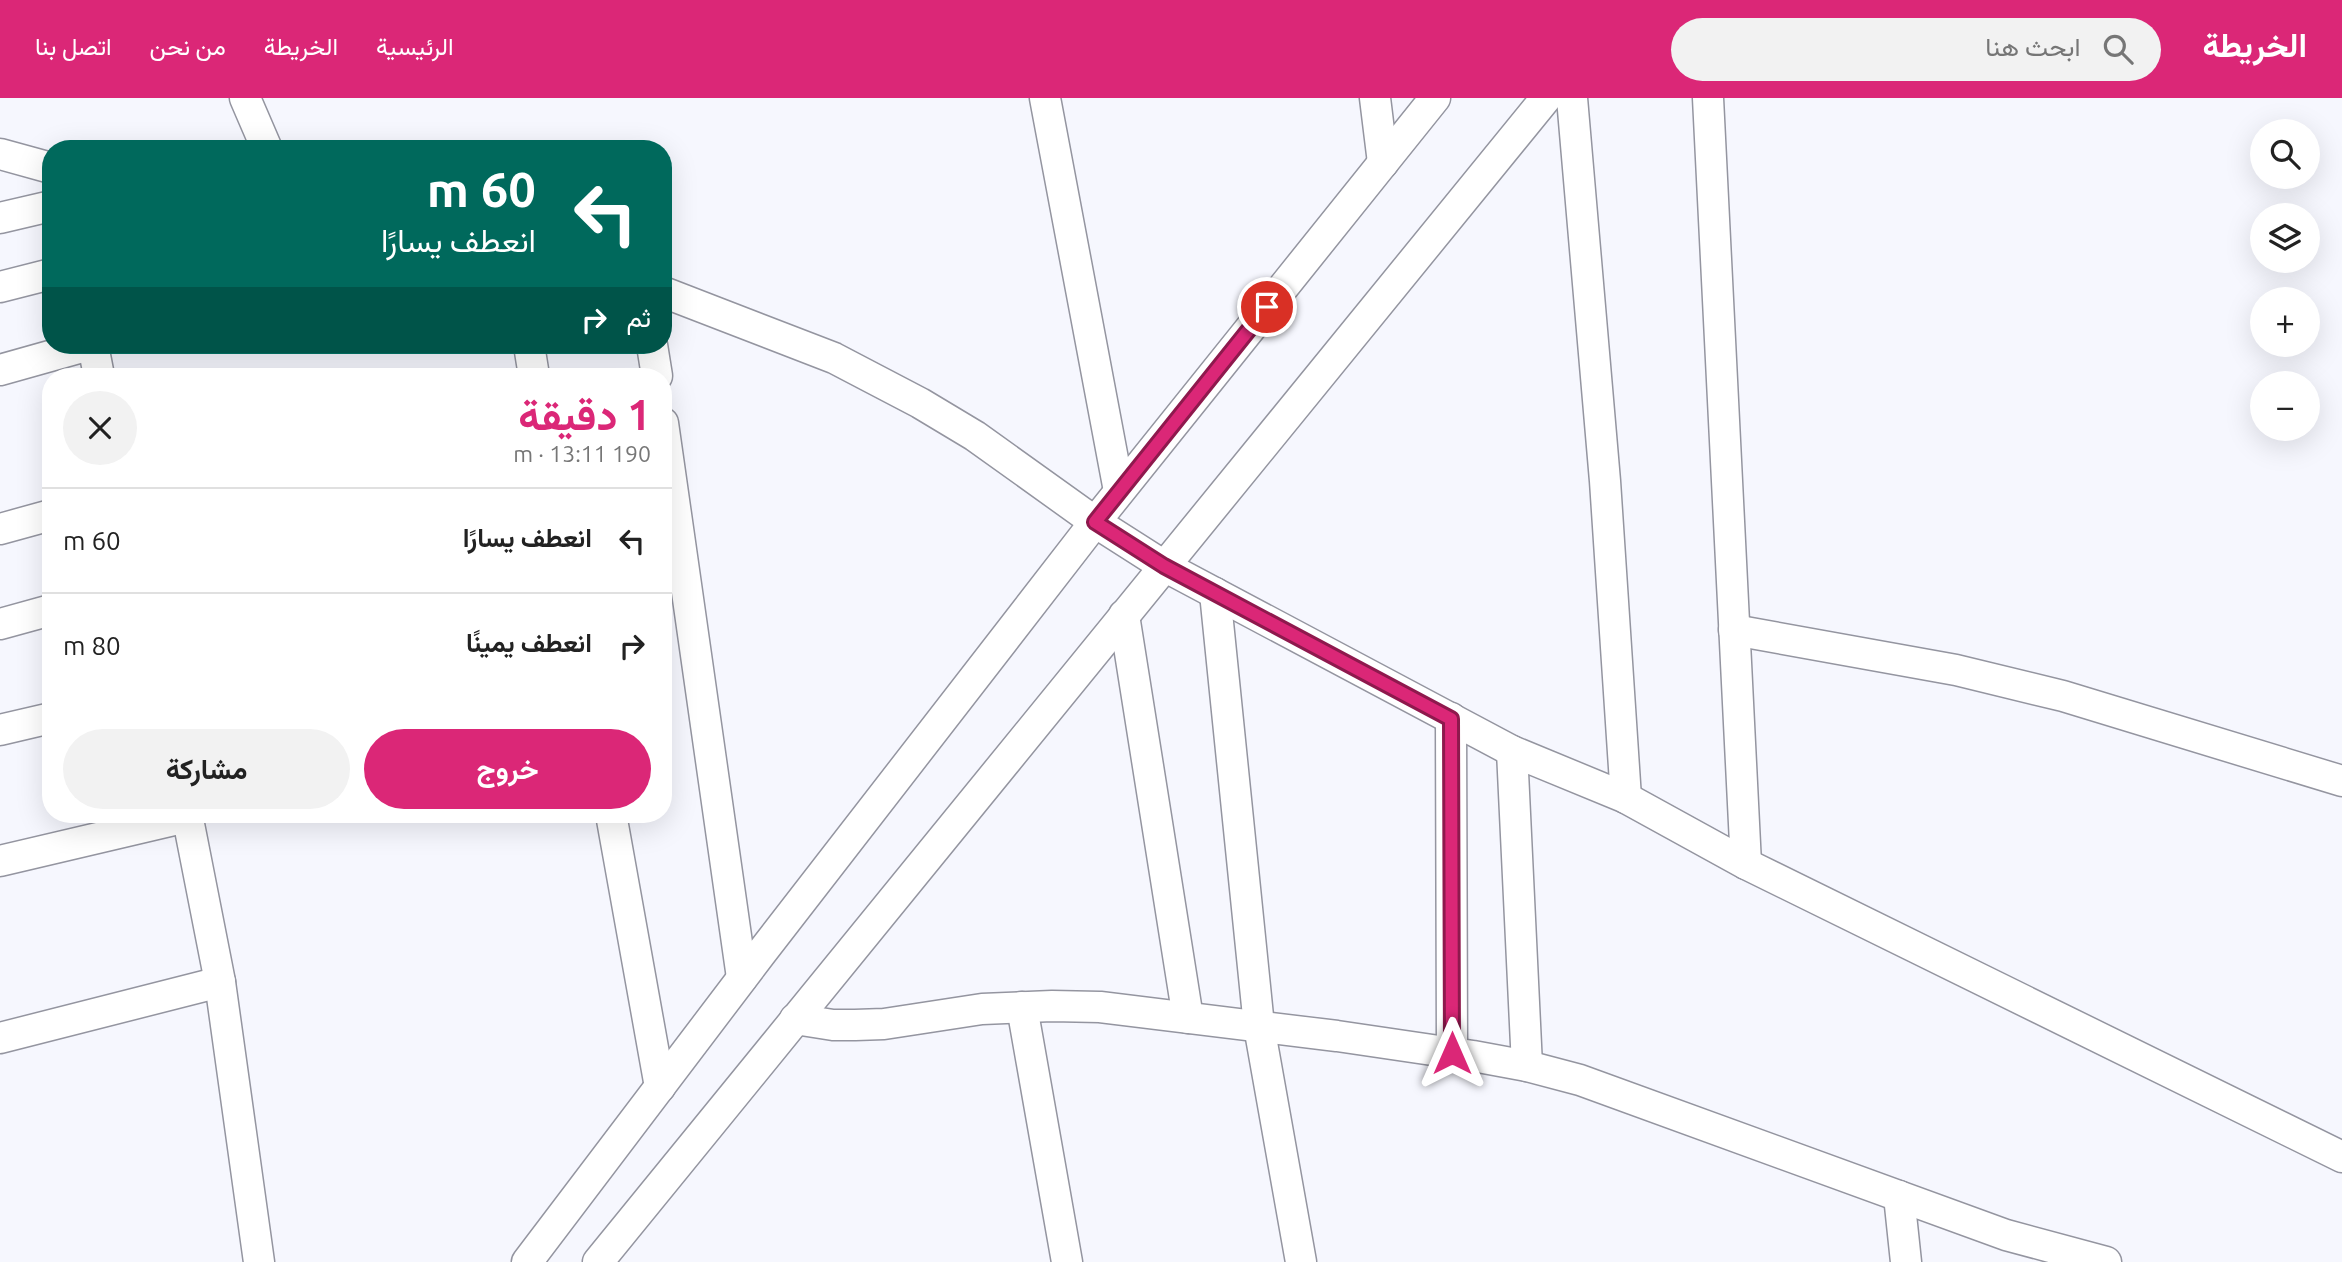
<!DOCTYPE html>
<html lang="ar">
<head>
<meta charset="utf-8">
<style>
	body { margin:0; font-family:Ubuntu,Vazirmatn,sans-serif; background:#f2f2f2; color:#222; direction:rtl; height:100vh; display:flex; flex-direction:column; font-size:26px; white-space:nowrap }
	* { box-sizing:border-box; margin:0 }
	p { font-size:23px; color:#767676 }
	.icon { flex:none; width:38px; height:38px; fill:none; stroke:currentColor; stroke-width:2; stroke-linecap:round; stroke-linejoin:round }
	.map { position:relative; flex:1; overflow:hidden; direction:ltr }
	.sheet { position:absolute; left:42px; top:270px; width:630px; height:455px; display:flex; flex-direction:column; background:#fff; border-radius:28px; box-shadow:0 7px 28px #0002; direction:rtl }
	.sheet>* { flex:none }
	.hud { position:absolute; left:42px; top:42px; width:630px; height:214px; border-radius:28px; box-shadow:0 7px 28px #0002; direction:rtl; background:#00695c; color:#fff; overflow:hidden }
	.fabs { position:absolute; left:2250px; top:21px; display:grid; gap:14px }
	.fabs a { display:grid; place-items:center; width:70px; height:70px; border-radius:50%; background:#fff; box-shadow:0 7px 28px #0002; font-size:35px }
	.pin { position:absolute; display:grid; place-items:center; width:60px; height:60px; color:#fff; margin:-30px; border:4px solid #fff; border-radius:50%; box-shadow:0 2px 7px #0007 }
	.me { position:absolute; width:77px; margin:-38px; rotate:0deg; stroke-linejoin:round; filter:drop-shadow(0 0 5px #0008) }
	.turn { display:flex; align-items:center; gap:24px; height:147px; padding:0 21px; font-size:32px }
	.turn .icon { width:91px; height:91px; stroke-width:2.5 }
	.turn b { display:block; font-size:49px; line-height:60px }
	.then { display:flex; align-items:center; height:66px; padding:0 21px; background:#0003; gap:14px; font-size:26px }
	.round { display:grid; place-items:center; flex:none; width:74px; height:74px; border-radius:37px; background:#f2f2f2 }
	.head { display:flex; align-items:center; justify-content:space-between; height:119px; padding:0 21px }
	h1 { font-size:42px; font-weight:700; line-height:52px; color:#db2777 }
	.action { display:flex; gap:14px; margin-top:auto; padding:14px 21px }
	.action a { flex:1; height:80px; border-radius:42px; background:#db2777; color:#fff; font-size:28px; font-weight:700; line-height:80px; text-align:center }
	.action a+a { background:#f2f2f2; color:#222 }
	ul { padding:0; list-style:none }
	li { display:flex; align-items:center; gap:21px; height:105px; padding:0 21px; border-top:2px solid #e0e0e0 }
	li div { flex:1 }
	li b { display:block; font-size:26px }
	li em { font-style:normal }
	header { display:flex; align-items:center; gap:42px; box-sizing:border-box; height:98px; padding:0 35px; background:#db2777; color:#fff }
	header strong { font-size:33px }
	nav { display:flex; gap:38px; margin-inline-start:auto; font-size:24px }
	.search { width:490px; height:63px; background:#f2f2f2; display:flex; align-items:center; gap:18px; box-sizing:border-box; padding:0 24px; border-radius:38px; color:#767676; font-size:26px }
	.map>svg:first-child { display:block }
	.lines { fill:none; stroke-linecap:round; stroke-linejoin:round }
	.street-casing { stroke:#9495a0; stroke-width:33 }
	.street { stroke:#fff; stroke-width:30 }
	.route-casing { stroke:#8e194d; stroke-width:18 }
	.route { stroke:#db2777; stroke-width:12 }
</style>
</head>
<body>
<header>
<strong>الخريطة</strong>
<div class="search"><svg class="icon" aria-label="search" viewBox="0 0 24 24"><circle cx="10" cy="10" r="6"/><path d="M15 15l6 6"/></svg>ابحث هنا</div>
<nav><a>الرئيسية</a><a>الخريطة</a><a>من نحن</a><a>اتصل بنا</a></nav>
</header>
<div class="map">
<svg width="2342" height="1164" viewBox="0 0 2342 1164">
	<rect width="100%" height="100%" fill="#f6f7fe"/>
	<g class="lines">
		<g class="street-casing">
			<g id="street">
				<polyline points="245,0 267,51"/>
				<polyline points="1045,0 1119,393"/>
				<polyline points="1375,0 1383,65"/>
				<polyline points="1572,0 1605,383 1626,700"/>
				<polyline points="1708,0 1746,766"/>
				<polyline points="0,56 51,70"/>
				<polyline points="0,120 51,108"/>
				<polyline points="0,189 51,176"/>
				<polyline points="663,194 834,260 920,305 975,338 1095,424 1164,468 1512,653"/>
				<polyline points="93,247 99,278"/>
				<polyline points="529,247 534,278"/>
				<polyline points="652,247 657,278"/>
				<polyline points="0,272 89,247"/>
				<polyline points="663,325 742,880"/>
				<polyline points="0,431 51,417"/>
				<polyline points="1215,495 1259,928 1301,1164"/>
				<polyline points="1124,517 1188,920"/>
				<polyline points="0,526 51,512"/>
				<polyline points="1734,532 1956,572 2063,598 2342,683"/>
				<polyline points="1451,620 1452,955"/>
				<polyline points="0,632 51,620"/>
				<polyline points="187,716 220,884 259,1164"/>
				<polyline points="611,716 660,989"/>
				<polyline points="0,763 187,719"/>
				<polyline points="1022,909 1067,1164"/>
				<polyline points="795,921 833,927 855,927 884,926 982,911 1052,908 1100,909 1337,938 1473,958 1527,968 1580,982 2006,1137 2106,1164"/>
				<polyline points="0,940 220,884"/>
				<polyline points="1527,968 1512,653 1626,700 1746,766 2342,1059"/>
				<polyline points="1899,1098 1906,1164"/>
				<polyline points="527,1164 762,854 1095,424 1435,0"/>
				<polyline points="598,1164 1546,0"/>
			</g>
		</g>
		<use href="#street" class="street"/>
	</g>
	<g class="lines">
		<g class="route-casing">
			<polyline id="route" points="1267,209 1095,424 1164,468 1451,621 1452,955"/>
		</g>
		<use href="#route" class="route"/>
	</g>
</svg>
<div class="fabs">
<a><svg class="icon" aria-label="search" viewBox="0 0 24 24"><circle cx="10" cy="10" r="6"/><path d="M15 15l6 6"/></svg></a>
<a><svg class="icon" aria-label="layers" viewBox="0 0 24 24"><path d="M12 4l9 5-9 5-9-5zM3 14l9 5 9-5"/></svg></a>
<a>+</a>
<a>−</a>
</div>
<div class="pin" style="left:1267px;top:209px;background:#d93025"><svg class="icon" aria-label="arrive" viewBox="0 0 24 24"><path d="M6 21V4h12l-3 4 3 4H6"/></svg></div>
<svg class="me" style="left:1452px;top:955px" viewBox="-20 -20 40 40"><path d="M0-17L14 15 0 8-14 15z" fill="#db2777" stroke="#fff" stroke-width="4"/></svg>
<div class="hud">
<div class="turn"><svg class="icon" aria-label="left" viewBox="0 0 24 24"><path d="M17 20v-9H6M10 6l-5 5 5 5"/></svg><div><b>60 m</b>انعطف يسارًا</div></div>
<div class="then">ثم<svg class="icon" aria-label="right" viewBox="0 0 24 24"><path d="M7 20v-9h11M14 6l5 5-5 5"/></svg></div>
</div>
<section class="sheet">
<div class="head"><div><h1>1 دقيقة</h1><p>190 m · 13:11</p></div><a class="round"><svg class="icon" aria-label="close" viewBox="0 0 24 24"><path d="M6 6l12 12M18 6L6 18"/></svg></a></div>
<ul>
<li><svg class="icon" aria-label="left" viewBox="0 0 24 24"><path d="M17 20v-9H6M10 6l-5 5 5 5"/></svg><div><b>انعطف يسارًا</b></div><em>60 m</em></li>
<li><svg class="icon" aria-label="right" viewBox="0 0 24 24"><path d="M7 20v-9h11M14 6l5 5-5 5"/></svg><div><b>انعطف يمينًا</b></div><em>80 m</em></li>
</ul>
<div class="action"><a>خروج</a><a>مشاركة</a></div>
</section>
</div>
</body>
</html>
